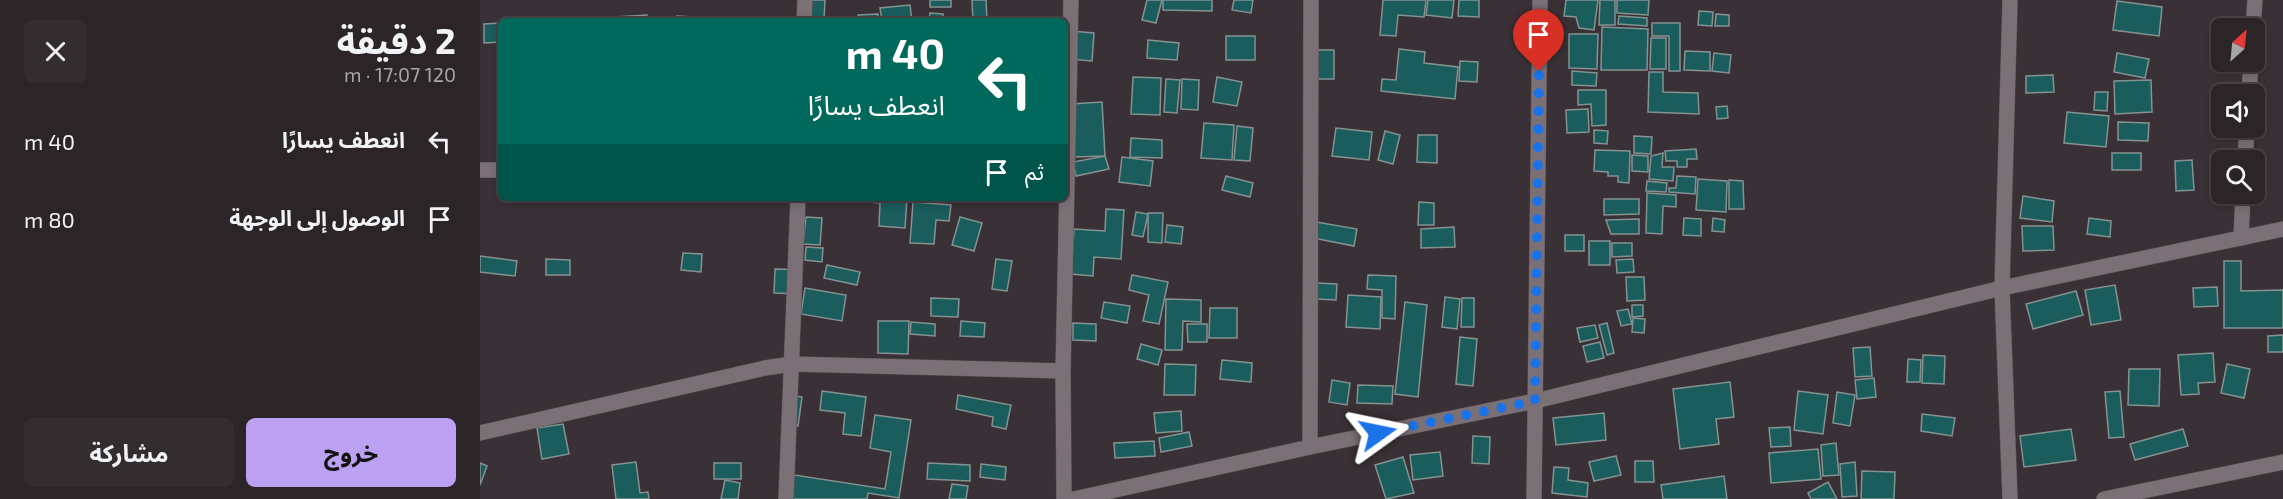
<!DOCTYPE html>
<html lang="ar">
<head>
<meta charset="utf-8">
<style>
	body { margin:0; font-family:"Exo 2","Noto Sans Arabic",sans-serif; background:#342d30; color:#f1f3f6; direction:rtl; height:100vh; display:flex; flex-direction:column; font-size:22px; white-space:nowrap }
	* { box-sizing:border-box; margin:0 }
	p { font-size:20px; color:#a6a5a8 }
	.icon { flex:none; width:33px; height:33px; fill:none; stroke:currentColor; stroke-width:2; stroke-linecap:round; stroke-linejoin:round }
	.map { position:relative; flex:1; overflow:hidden; direction:ltr }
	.drawer { display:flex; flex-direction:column; background:#2c2528; width:480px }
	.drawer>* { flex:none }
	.hud { position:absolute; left:18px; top:18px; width:570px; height:183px; border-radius:9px; box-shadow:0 3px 9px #0003,0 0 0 2px #484245; direction:rtl; background:#00695c; color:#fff; overflow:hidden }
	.needle { width:39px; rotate:27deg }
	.fabs { position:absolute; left:1731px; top:18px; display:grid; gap:12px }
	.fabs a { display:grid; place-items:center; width:54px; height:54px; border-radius:9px; background:#2c2528; box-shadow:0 3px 9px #0003,0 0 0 2px #484245; font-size:30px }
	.pin { position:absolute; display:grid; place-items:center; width:51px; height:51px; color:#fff; margin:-62px -26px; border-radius:50% 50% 50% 0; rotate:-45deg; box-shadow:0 0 6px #0007 }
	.pin .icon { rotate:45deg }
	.me { position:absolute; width:66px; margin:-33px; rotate:78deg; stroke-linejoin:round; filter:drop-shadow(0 0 4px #0008) }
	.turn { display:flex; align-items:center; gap:21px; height:126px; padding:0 24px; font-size:27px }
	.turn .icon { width:78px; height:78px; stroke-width:2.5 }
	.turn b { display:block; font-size:42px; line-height:51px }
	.then { display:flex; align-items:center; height:57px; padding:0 24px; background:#0003; gap:12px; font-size:22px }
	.round { display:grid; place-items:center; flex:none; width:63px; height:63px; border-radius:9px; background:#342d30 }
	.overview { display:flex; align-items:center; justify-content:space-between; height:102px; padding:0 24px }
	h1 { font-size:36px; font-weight:700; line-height:45px }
	.button { display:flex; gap:12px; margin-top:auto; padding:12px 24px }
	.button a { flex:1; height:69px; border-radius:9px; background:#bca0f2; color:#111; font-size:24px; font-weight:700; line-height:69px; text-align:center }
	.button a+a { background:#342d30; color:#f1f3f6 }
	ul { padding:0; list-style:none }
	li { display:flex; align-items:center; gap:18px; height:78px; padding:0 24px }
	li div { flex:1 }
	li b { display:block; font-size:22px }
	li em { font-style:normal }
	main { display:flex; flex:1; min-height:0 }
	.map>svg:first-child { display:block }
	.building { fill:#1a5d5c; stroke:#859292; stroke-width:1.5 }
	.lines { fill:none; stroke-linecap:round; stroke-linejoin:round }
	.minor-casing { stroke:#585054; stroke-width:16 }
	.minor { stroke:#7b7076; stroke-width:15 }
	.route { stroke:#1a73e8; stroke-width:10; stroke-dasharray:0 18 }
</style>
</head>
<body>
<main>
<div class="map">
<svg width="1803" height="499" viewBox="0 0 1803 499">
	<rect width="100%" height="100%" fill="#3a3136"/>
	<g class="building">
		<polygon points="328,0 345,0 344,20 327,19"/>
		<rect x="450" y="0" width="21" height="7"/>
		<polygon points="492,0 506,0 507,21 493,21"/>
		<polygon points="667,0 682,0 676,23 662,20"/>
		<polygon points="683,0 732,0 732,11 683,10"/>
		<polygon points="754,0 773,0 771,13 752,10"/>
		<polygon points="903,0 946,0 944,17 918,15 916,36 900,35"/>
		<polygon points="948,0 974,0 972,18 946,15"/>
		<polygon points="979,0 999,0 999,17 978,16"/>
		<polygon points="1086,0 1118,0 1114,30 1099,28 1096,17 1084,16"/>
		<polygon points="1120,0 1135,0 1135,25 1119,25"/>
		<polygon points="1137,0 1169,0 1168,15 1137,13"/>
		<polygon points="1637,1 1682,7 1679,36 1633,30"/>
		<polygon points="430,5 432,21 402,21 400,8"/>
		<polygon points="1219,11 1233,12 1232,26 1218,25"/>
		<polygon points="450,13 463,14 463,21 449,21"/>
		<polygon points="398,14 398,21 378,21 378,15"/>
		<polygon points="1236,14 1249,15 1249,26 1235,26"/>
		<polygon points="167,15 165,21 64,21"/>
		<polygon points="197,16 233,18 233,21 197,21"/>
		<polygon points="1139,16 1167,18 1167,26 1138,24"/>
		<polygon points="21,23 21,42 4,43 4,24"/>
		<polygon points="1172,23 1200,23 1200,71 1189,71 1189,36 1172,36"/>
		<polygon points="1122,27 1168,29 1167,70 1121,70"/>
		<polygon points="591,31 614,33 612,61 589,59"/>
		<polygon points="1089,34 1118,34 1117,69 1089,68"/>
		<rect x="746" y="36" width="29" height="24"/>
		<polygon points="1171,38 1186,38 1186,69 1170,69"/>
		<polygon points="668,40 699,43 697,60 667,58"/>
		<polygon points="919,49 945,52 944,63 978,67 975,99 901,91 902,79 916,80"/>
		<rect x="835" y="50" width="19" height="29"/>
		<polygon points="1205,51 1230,52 1230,71 1204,70"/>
		<polygon points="1234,53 1251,55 1249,73 1232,71"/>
		<polygon points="1637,53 1669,59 1665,78 1634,72"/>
		<polygon points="980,61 998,62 997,82 979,81"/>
		<polygon points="1092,71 1117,73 1116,86 1092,85"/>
		<polygon points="1169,72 1183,72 1183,92 1218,93 1219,114 1168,112"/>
		<polygon points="1573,75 1574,92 1546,93 1546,76"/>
		<polygon points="653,77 681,78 680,115 651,114"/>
		<polygon points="737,77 762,82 757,106 733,102"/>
		<polygon points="686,79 700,80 697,113 684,112"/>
		<polygon points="702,79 719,80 718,110 701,109"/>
		<polygon points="1671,80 1672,112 1635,114 1634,81"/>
		<polygon points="1098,90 1126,90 1126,125 1112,126 1111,104 1098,105"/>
		<polygon points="1615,92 1628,92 1627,111 1614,110"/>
		<polygon points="622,102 625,156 594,157 591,104"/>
		<polygon points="1247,106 1248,118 1237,119 1236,107"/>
		<polygon points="1108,109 1109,132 1087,133 1086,110"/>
		<polygon points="1587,112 1629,116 1626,147 1584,143"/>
		<polygon points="1638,122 1669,123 1668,141 1638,140"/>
		<polygon points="724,123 754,125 752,160 721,158"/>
		<polygon points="757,126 773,128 770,161 754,160"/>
		<polygon points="856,128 892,132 889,160 852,156"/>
		<polygon points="1114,130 1128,131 1127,144 1114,143"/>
		<polygon points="905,131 920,135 913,164 898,160"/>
		<polygon points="938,135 957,135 957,163 937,162"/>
		<polygon points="1154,136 1172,137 1171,154 1154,153"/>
		<polygon points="651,138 682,140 682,158 650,157"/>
		<polygon points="1216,149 1217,159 1207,159 1207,167 1197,167 1197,161 1186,161 1185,151"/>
		<polygon points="1115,150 1150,151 1149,183 1138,182 1138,176 1128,176 1128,172 1114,171"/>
		<polygon points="1183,153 1182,167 1194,167 1193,181 1169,179 1171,156"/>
		<rect x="1632" y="153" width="29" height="17"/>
		<polygon points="1152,155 1168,156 1168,172 1152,171"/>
		<polygon points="625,156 629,169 596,176 593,162"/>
		<polygon points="642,157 673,161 670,186 639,182"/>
		<polygon points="1712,160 1714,190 1696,191 1695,161"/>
		<polygon points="746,176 773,183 770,197 742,190"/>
		<polygon points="1197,176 1216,177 1215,194 1189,192 1189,188 1196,188"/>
		<polygon points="1218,179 1247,181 1246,212 1216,210"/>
		<polygon points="1249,180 1263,181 1264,209 1249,209"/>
		<polygon points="1167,181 1187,183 1186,192 1166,191"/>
		<polygon points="1167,193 1196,195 1196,207 1183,206 1182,234 1166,233"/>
		<polygon points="1543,196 1574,201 1572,222 1540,218"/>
		<polygon points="390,198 427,198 425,228 399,226 400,203 390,202"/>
		<polygon points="1124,199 1159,199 1159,214 1124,215"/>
		<polygon points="433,202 471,205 469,221 456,220 454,244 430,243"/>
		<polygon points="939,202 954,203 954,225 938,225"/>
		<polygon points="626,209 644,210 641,259 614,257 613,276 591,274 594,229 625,231"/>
		<polygon points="656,212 668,214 663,237 652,235"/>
		<polygon points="668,213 683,213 682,243 668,242"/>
		<polygon points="326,217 342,218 340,245 323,244"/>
		<polygon points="480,217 502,223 494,251 472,245"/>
		<polygon points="1204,218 1221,219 1221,236 1203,235"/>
		<polygon points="1233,218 1245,220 1244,232 1232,231"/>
		<polygon points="1609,218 1631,221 1630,237 1607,234"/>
		<polygon points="1159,219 1159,234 1131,234 1126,220"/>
		<polygon points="836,222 877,229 874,246 833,238"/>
		<polygon points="687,225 703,227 701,244 685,242"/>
		<polygon points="1542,226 1573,226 1574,250 1543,251"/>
		<polygon points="974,227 975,247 941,248 941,229"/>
		<rect x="1085" y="235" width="19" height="16"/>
		<rect x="1109" y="241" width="21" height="24"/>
		<polygon points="1132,243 1152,243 1152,256 1132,257"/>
		<polygon points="326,247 343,248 342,262 325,260"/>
		<polygon points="203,253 222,254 221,272 201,270"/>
		<polygon points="0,256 37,261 35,276 0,272"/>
		<polygon points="66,259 90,260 90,275 66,275"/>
		<polygon points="516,259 532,261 527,291 512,289"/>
		<polygon points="1153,259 1154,272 1137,273 1136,260"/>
		<polygon points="1744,261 1761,261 1761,291 1803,290 1803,328 1744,328"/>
		<polygon points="347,265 380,272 377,285 344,278"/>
		<polygon points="295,269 322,270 320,294 294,293"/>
		<polygon points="652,275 688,282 679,324 663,321 669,295 649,290"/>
		<polygon points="888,275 916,276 915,319 902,318 902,290 887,289"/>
		<polygon points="1146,277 1164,277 1165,300 1147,301"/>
		<polygon points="837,283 857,284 856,300 837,299"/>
		<polygon points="1635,285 1641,320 1611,325 1605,290"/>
		<polygon points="1737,287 1738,306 1714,307 1713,288"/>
		<polygon points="325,288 366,295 362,321 321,314"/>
		<polygon points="1596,291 1603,315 1553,329 1546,304"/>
		<polygon points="868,295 901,297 900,329 866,327"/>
		<polygon points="965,297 980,299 977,329 962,327"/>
		<polygon points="451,298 479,299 478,317 451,316"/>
		<polygon points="982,298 994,298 994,327 981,327"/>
		<polygon points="686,299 721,300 721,322 703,321 702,350 685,350"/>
		<polygon points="624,302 650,306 647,323 621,318"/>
		<polygon points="925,302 947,305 938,397 915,394"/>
		<polygon points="1152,305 1163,305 1163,316 1152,317"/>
		<polygon points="730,308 757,308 757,338 729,338"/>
		<polygon points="1148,309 1152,324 1141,326 1137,311"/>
		<polygon points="1153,318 1165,319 1164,333 1152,332"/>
		<polygon points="398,321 429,321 428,354 398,353"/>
		<polygon points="481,321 505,323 504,337 480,336"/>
		<polygon points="431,322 455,324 455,336 430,334"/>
		<polygon points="593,323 616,324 616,341 593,340"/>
		<polygon points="1127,323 1134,353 1127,355 1119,325"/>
		<polygon points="707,324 727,324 727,342 708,342"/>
		<polygon points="1115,325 1118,338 1100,342 1097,328"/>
		<polygon points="1803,335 1803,352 1788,352 1788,336"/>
		<polygon points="980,337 997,339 993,386 976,384"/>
		<polygon points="1120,342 1124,358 1107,362 1103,346"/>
		<polygon points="661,344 682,350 678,365 657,359"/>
		<polygon points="1390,347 1392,376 1375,377 1373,348"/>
		<polygon points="1733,353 1735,382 1718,383 1719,394 1701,395 1698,355"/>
		<polygon points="1443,355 1465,356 1464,384 1442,383"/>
		<polygon points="1428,359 1441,360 1440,382 1427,382"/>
		<polygon points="742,360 772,363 771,382 740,379"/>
		<polygon points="685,364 716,365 715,395 684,395"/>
		<polygon points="1747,364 1770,369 1764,398 1741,393"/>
		<polygon points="1649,369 1680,369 1679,406 1648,405"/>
		<polygon points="1394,378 1396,397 1377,399 1375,380"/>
		<polygon points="852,380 870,383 867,405 849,402"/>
		<polygon points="1250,382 1254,417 1236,419 1239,444 1200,449 1193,389"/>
		<polygon points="878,385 913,386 912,404 877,403"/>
		<polygon points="342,391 386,397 381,436 363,434 365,413 340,410"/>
		<polygon points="1318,391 1348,395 1343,434 1314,430"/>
		<polygon points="1640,391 1644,437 1629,438 1625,392"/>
		<polygon points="1357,392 1375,395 1370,426 1353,423"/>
		<polygon points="310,395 322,397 318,426 305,423"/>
		<polygon points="478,395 531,405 526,429 512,426 513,417 476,409"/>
		<polygon points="701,411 702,431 676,433 674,413"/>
		<polygon points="1124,413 1126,440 1076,445 1073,418"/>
		<polygon points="1442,414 1475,418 1472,436 1441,431"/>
		<polygon points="395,415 431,420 419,498 388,493 387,499 304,499 308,474 405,489 411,452 390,448"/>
		<polygon points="83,424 89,454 62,459 57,428"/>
		<polygon points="1310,427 1311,446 1291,447 1289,428"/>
		<polygon points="1591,429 1596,460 1544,467 1540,436"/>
		<polygon points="1703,429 1708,446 1655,460 1650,444"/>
		<polygon points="709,432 712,446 681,452 679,438"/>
		<polygon points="993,436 1010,437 1009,464 992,463"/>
		<polygon points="674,441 675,456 635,458 634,443"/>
		<polygon points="1356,443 1359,475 1343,476 1341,445"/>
		<polygon points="1338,449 1341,479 1291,483 1289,453"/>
		<polygon points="960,452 963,476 933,480 930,455"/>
		<polygon points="1136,456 1141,475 1114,481 1109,462"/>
		<polygon points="923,457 934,493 906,499 895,465"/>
		<polygon points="1155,461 1173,461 1174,482 1155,482"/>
		<polygon points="156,462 160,493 168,492 169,499 136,499 132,465"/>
		<polygon points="1375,462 1377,496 1362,497 1360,464"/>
		<polygon points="0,463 7,466 0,485"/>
		<rect x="234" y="463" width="27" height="16"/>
		<polygon points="448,463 490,465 490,481 447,479"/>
		<polygon points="501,464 526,467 525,480 500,477"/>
		<polygon points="1074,467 1089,468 1088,480 1108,483 1107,497 1072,493"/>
		<polygon points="1382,471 1415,472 1414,499 1381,499"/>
		<polygon points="1244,476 1247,499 1183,499 1181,485"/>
		<polygon points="245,480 260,483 258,499 241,499"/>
		<polygon points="1348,482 1357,499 1331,499 1328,493"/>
		<polygon points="472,484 488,486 486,499 469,499"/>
	</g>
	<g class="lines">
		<g class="minor-casing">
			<g id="minor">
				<polyline points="324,21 325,0"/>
				<polyline points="1773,28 1775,0"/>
				<polyline points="1769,94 1771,62"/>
				<polyline points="1765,160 1767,128"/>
				<polyline points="0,170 21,170"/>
				<polyline points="1761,238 1763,194"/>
				<polyline points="0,433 285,368 312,364 583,371"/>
				<polyline points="830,447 831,0"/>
				<polyline points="306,499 318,198"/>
				<polyline points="584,499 583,371 591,0"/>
				<polyline points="594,499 830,447 1055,401 1522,288 1803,229"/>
				<polyline points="1054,499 1060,0"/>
				<polyline points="1530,499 1522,288 1530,0"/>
				<polyline points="1624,499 1803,462"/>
			</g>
		</g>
		<use href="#minor" class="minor"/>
	</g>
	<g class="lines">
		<polyline class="route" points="898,433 1055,401 1059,71"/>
	</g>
</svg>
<div class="fabs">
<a><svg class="needle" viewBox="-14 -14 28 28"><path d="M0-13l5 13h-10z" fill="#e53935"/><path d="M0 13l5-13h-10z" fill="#a6a5a8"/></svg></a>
<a><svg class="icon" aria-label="sound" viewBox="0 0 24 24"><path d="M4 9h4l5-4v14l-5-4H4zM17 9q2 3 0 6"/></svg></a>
<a><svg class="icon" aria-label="search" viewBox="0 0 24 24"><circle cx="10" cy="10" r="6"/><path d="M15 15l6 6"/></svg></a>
</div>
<div class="pin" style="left:1059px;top:71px;background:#d93025"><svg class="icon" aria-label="arrive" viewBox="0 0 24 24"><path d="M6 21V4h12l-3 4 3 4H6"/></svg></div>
<svg class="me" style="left:898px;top:433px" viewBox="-20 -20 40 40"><path d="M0-17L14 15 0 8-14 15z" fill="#1a73e8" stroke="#fff" stroke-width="4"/></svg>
<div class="hud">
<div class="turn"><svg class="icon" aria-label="left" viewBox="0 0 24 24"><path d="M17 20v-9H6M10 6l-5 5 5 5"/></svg><div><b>40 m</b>انعطف يسارًا</div></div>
<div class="then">ثم<svg class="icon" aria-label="arrive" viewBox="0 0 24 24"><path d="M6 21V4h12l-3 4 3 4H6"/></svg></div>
</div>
</div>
<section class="drawer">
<div class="overview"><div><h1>2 دقيقة</h1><p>120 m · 17:07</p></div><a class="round"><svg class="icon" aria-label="close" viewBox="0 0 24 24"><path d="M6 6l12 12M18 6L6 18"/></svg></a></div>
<ul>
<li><svg class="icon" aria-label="left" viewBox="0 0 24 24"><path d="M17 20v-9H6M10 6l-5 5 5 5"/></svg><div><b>انعطف يسارًا</b></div><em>40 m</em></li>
<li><svg class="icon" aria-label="arrive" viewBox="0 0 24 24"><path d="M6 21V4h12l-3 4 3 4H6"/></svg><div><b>الوصول إلى الوجهة</b></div><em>80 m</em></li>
</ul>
<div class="button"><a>خروج</a><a>مشاركة</a></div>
</section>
</main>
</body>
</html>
